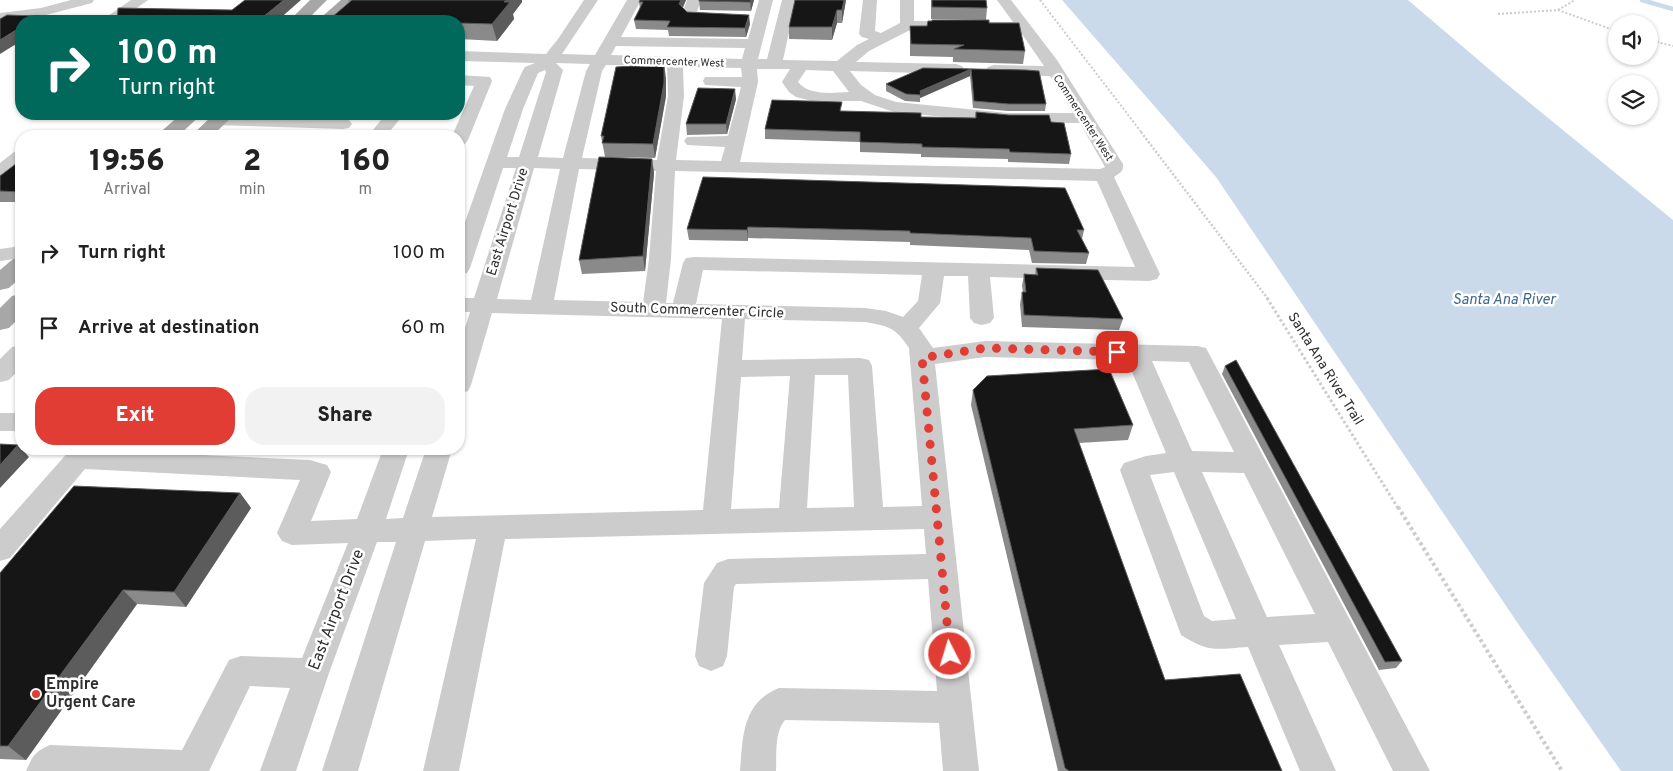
<!DOCTYPE html>
<html lang="en">
<head>
<meta charset="utf-8">
<style>
	body { margin:0; font-family:Overpass,sans-serif; background:#f2f2f2; color:#222; height:100vh; display:flex; flex-direction:column; font-size:19px; white-space:nowrap }
	* { box-sizing:border-box; margin:0 }
	p { font-size:16px; color:#767676 }
	.icon { flex:none; width:28px; height:28px; fill:none; stroke:currentColor; stroke-width:2; stroke-linecap:round; stroke-linejoin:round }
	.map { position:relative; flex:1; overflow:hidden }
	.sheet { position:absolute; left:15px; top:130px; width:450px; height:325px; display:flex; flex-direction:column; background:#fff; border-radius:20px; box-shadow:0 1px 4px #0004 }
	.sheet>* { flex:none }
	.hud { position:absolute; left:15px; top:15px; width:450px; height:105px; border-radius:20px; box-shadow:0 1px 4px #0004; background:#00695c; color:#fff; overflow:hidden }
	.buttons { position:absolute; left:1608px; top:15px; display:grid; gap:10px }
	.buttons a { display:grid; place-items:center; width:50px; height:50px; border-radius:50%; background:#fff; box-shadow:0 1px 4px #0004; font-size:25px }
	.pin { position:absolute; display:grid; place-items:center; width:42px; height:42px; color:#fff; margin:-21px; border-radius:10px; box-shadow:0 2px 8px #0006 }
	.me { position:absolute; width:55px; margin:-28px; rotate:355deg; stroke-linejoin:round; filter:drop-shadow(0 0 4px #0008) }
	.turn { display:flex; align-items:center; gap:18px; height:105px; padding:0 20px; font-size:22px }
	.turn .icon { width:65px; height:65px; stroke-width:2.5 }
	.turn b { display:block; font-size:35px; line-height:42px }
	.eta { display:flex; justify-content:space-evenly; align-items:center; height:85px; text-align:center }
	.eta b { font-size:30px; font-weight:800; line-height:35px }
	.cta { display:flex; gap:10px; margin-top:auto; padding:10px 20px }
	.cta a { flex:1; height:58px; border-radius:20px; background:#e13d35; color:#fff; font-size:20px; font-weight:800; line-height:58px; text-align:center }
	.cta a+a { background:#f2f2f2; color:#222 }
	ul { padding:0; list-style:none }
	li { display:flex; align-items:center; gap:15px; height:75px; padding:0 20px }
	li div { flex:1 }
	li b { display:block; font-size:19px }
	li em { font-style:normal }
	.map>svg:first-child { display:block }
	.water { fill:#cadaeb }
	.lines { fill:none; stroke-linecap:round; stroke-linejoin:round }
	.stream { stroke:#cadaeb; stroke-width:4.5 }
	.path-far3 { stroke:#ccc; stroke-width:2; stroke-dasharray:2 2; stroke-linecap:butt }
	.path-far2 { stroke:#ccc; stroke-width:2.5; stroke-dasharray:2 2; stroke-linecap:butt }
	.path-far1 { stroke:#ccc; stroke-width:3; stroke-dasharray:2.5 2.5; stroke-linecap:butt }
	.path { stroke:#ccc; stroke-width:4; stroke-dasharray:3 3; stroke-linecap:butt }
	.minor { fill:#ccc; fill-rule:evenodd }
	.major { fill:#a7a7a7; fill-rule:evenodd }
	.wall { fill:#8a8a8a }
	.shaded-wall { fill:#5c5c5c }
	.building { fill:#161616; stroke:#5c5c5c }
	.route { stroke:#e13d35; stroke-width:9; stroke-dasharray:0 16.2 }
	.poi-dot { fill:#e13d35; stroke:#fff; stroke-width:2 }
	.labels { text-anchor:middle; dominant-baseline:central; stroke-width:5; stroke-linejoin:round; paint-order:stroke }
	.far-street-label { font-size:11px; fill:#2f2f2f; stroke:#fff }
	.street-label { font-size:14px; fill:#2f2f2f; stroke:#fff }
	.water-label { font-size:15px; font-style:italic; fill:#3e668f; stroke:#fff }
	.near-street-label { font-size:16px; fill:#2f2f2f; stroke:#fff }
	.near-poi-label { font-size:16px; font-weight:bold; fill:#2f2f2f; stroke:#fff; text-anchor:start }
</style>
</head>
<body>
<div class="map">
<svg width="1673" height="771" viewBox="0 0 1673 771">
	<rect width="100%" height="100%" fill="#fff"/>
	<polygon class="water" points="1062,0 1408,0 1503,81 1673,220 1673,771 1621,771 1521,628 1216,177"/>
	<g class="lines">
		<polyline class="stream" points="1642,0 1673,9"/>
		<g class="path-far3">
			<polyline points="1040,0 1142,133"/>
			<polyline points="1558,10 1575,0"/>
			<polyline points="1498,14 1558,10 1616,31"/>
			<polyline points="1649,40 1673,46"/>
		</g>
		<polyline class="path-far2" points="1141,132 1268,299"/>
		<polyline class="path-far1" points="1267,298 1398,508"/>
		<polyline class="path" points="1398,507 1562,771"/>
		<g class="minor">
			<polygon points="71,0 94,0 92,3 42,16 0,21 0,13 41,8"/>
			<polygon points="131,0 148,0 119,21 103,21 105,18"/>
			<path d="M584,0H598L562,54L595,55L627,0H641L621,37L748,39L759,0H773L758,59H767L782,0H796L783,60L837,61L857,45L869,39L862,37L859,34L863,0H877L875,31L881,33L900,23V0H914V21L1013,22L997,0H1011L1057,60L1123,164C1124,171 1120,173 1114,177L1160,274L1157,279L1149,281L990,277L994,318L990,323L982,325L974,323L970,318L968,276H944L940,303L919,328L933,348L985,341L1197,346L1206,348L1430,771H1393L1328,642L1279,645L1336,771H1300L1248,647C1216,649 1209,653 1181,635L1120,470L1124,463L1146,456L1166,453L1127,360L985,357L935,364L979,771H943L939,723L785,720C774,733 777,755 776,771H740C743,736 742,703 779,688L937,691L928,579L736,584L734,587L727,656L723,666L711,671L699,666L695,656L704,583L717,563L728,559L926,554L924,529L505,539L459,771H423L476,539L425,541L358,771H322L396,542H377L329,673L296,771H260L290,688L250,686L209,771H26C33,756 34,752 50,745L182,750L229,660L241,656L302,658L348,543L292,545L282,541L277,533L300,480L85,469L10,558L0,561V529L71,449L310,460L327,465L331,472L311,521L357,519L383,449H409L386,519L403,518L426,449H452L432,517L703,510L722,319L492,313L471,385L468,391L459,394V347L470,312H459V298H474L516,168H503L470,268L467,273L459,275V239L505,109L523,70L525,67L535,63L459,61V51L546,54L558,39ZM910,30L1020,31L1044,66L994,65L988,67L986,70L988,73L994,75L1050,76L1073,113H1008L896,102L875,95L861,85L850,71L956,74L962,72L964,69L962,66L956,64L856,62L869,51ZM616,46L745,48L742,59L611,55ZM556,63L590,64L586,71L563,158L538,157L563,70ZM606,65L667,66L668,96L657,160L582,158L602,71ZM683,67L741,68L742,77H705L703,81L705,85L741,87L728,136L687,137L684,141L687,145L725,147L721,161L676,160L684,96ZM757,69H790L782,82L789,92L796,97L812,101H861L894,112L1008,123H1080L1105,167L1100,169L740,162L758,82ZM545,70L546,72L519,157H507L523,109L538,73ZM806,70L833,71L849,92C833,93 809,96 798,82ZM534,168L560,169L531,300L497,299ZM579,169L656,171L649,259L643,302L554,300ZM675,171L1097,181L1135,267L694,257L686,258L683,263L673,303H666L671,259ZM703,270L922,275L918,301L903,317L886,311L865,308L696,304ZM745,319L865,322C889,326 896,328 909,348L922,506L883,507L872,366L869,360L860,358L742,360ZM1152,361L1189,362L1234,452L1192,451ZM815,375H848L854,507L807,508ZM790,376L779,508L731,509L741,377ZM1174,472L1236,619L1212,621L1204,616L1150,475ZM1202,472L1244,473L1315,614L1267,617Z"/>
			<polygon points="687,0 701,0 697,12 725,14 727,17 725,20 720,21 693,20 684,17 682,14"/>
			<polygon points="459,75 490,77 492,81 468,140 465,144 459,145 459,136 452,136 474,86 459,85"/>
			<polygon points="386,114 404,114 386,136 368,136"/>
			<polygon points="217,116 343,119 349,120 352,124 349,128 343,129 211,125 208,121 211,117"/>
			<polygon points="21,150 21,165 7,176 0,178 0,163 14,152"/>
			<polygon points="21,246 21,258 0,261 0,249"/>
			<polygon points="21,345 21,367 9,380 0,382 0,359 12,347"/>
			<rect x="0" y="413" width="21" height="18"/>
		</g>
		<g class="major">
			<polygon points="310,0 327,0 306,21 289,21"/>
			<polygon points="341,0 359,0 335,21 317,21"/>
			<polygon points="181,114 202,114 178,136 156,136"/>
			<polygon points="214,114 235,114 212,136 191,136"/>
			<polygon points="21,257 21,277 9,288 0,290 0,270 13,259"/>
			<polygon points="21,294 21,316 9,328 0,330 0,308 12,296"/>
		</g>
	</g>
	<g class="wall">
		<polygon points="348,0 522,0 522,2 513,14 514,19 497,41 459,39 459,21 332,21 331,18 349,3"/>
		<polygon points="640,0 686,0 683,8 687,12 750,24 746,37 669,36 668,30 636,29 634,20 640,9 639,2"/>
		<polygon points="754,0 751,11 700,10 699,1"/>
		<polygon points="795,0 846,0 842,23 837,23 832,40 789,39 789,27"/>
		<polygon points="931,0 986,0 987,8 986,20 931,19"/>
		<polygon points="989,23 1025,51 1023,64 953,62 953,57 910,56 910,26 927,26"/>
		<polygon points="923,68 1026,70 1046,104 1045,111 1008,111 973,108 970,76 920,98 920,102 905,101 886,91 886,84"/>
		<polygon points="666,78 666,96 655,158 605,157 601,136"/>
		<polygon points="736,99 727,134 687,135 686,124"/>
		<polygon points="842,111 921,117 975,118 976,112 1051,122 1071,154 1069,164 1008,162 1008,159 921,157 921,154 860,152 860,142 765,139 765,129"/>
		<polygon points="652,159 654,173 645,271 582,274 579,260"/>
		<polygon points="21,160 21,202 0,202 0,176"/>
		<polygon points="703,177 1084,230 1082,239 1089,253 1086,264 1032,263 1029,250 910,245 910,242 748,238 748,241 689,240 687,229"/>
		<polygon points="1036,268 1123,319 1119,330 1022,327 1020,304 1022,292 1023,292 1022,286 1024,274 1035,275"/>
		<polygon points="1225,366 1402,661 1396,668 1379,670 1222,374"/>
		<polygon points="973,390 1133,425 1128,440 1079,443 1165,680 1282,771 1058,771 971,405"/>
		<polygon points="240,493 251,508 186,607 137,604 26,760 0,759 0,573"/>
	</g>
	<g class="shaded-wall">
		<polygon points="284,0 301,0 277,21 258,21"/>
		<polygon points="507,0 522,0 522,2 513,14 514,19 497,41 492,24"/>
		<polygon points="681,0 686,0 680,13 679,4"/>
		<polygon points="751,0 754,0 751,11 750,2"/>
		<polygon points="844,0 846,0 842,23 842,10"/>
		<polygon points="837,10 837,23 832,40 832,27"/>
		<polygon points="749,15 750,24 746,37 745,28"/>
		<polygon points="40,16 43,21 31,21"/>
		<polygon points="21,27 21,41 0,54 0,40"/>
		<polygon points="664,64 666,78 666,96 655,158 653,144"/>
		<polygon points="971,69 970,76 920,98 920,91"/>
		<polygon points="735,89 736,99 727,134 726,124"/>
		<polygon points="652,159 654,173 645,271 643,256"/>
		<polygon points="748,227 748,241 747,230"/>
		<polygon points="18,445 29,457 0,488 0,465"/>
		<polygon points="240,493 251,508 186,607 174,592"/>
		<polygon points="123,590 137,604 26,760 8,746"/>
	</g>
	<g class="building">
		<polygon points="245,0 284,0 258,21 117,21 118,8 232,10"/>
		<polygon points="352,0 507,0 504,2 510,2 492,24 459,23 459,21 421,21 331,18"/>
		<polygon points="640,0 681,0 679,4 687,12 749,15 745,28 667,27 670,21 634,20 643,2 639,2"/>
		<polygon points="699,0 751,0 750,2 699,1"/>
		<polygon points="795,0 844,0 842,10 837,10 832,27 789,27"/>
		<polygon points="932,0 986,0 987,8 932,7"/>
		<polygon points="7,15 40,16 31,21 21,21 21,27 0,40 0,19"/>
		<polygon points="932,20 989,20 989,23 1019,23 1025,51 954,49 964,45 911,44 910,26 927,26 928,21 932,21"/>
		<polygon points="664,64 664,83 653,144 602,143 604,136 601,136 616,67"/>
		<polygon points="923,68 1026,70 1039,71 1046,104 1009,104 974,101 971,69 920,91 921,95 906,94 886,84"/>
		<polygon points="698,88 735,89 726,124 686,124"/>
		<polygon points="772,100 842,102 840,111 921,113 921,117 976,118 976,112 1009,115 1049,115 1051,122 1064,123 1071,154 1010,152 1009,149 922,147 922,144 860,142 860,132 765,129"/>
		<polygon points="599,157 652,159 643,256 579,260"/>
		<polygon points="21,160 21,192 0,191 0,176"/>
		<polygon points="703,177 1065,188 1084,230 1077,230 1089,253 1034,251 1031,238 910,233 910,231 748,227 747,230 687,229"/>
		<polygon points="1036,268 1098,270 1123,319 1024,315 1022,292 1026,292 1024,274 1038,275"/>
		<polygon points="1236,360 1402,661 1385,662 1225,366"/>
		<polygon points="1109,369 1133,425 1074,429 1165,680 1240,674 1282,771 1069,771 1065,768 973,390 987,376"/>
		<polygon points="0,444 18,445 0,465"/>
		<polygon points="74,486 240,493 174,592 123,590 8,746 0,746 0,573"/>
	</g>
	<g class="lines">
		<polyline class="route" points="950,654 922,358 985,348 1117,352"/>
	</g>
	<circle class="poi-dot" cx="36" cy="694" r="5"/>
	<g class="labels">
		<g class="far-street-label">
			<text transform="translate(674 62) rotate(2)">Commercenter West</text>
			<text transform="translate(1083 118) rotate(57)">Commercenter West</text>
		</g>
		<g class="street-label">
			<text transform="translate(508 222) rotate(-73)">East Airport Drive</text>
			<text transform="translate(697 311) rotate(2)">South Commercenter Circle</text>
			<text transform="translate(1325 369) rotate(58)">Santa Ana River Trail</text>
		</g>
		<g class="water-label">
			<text x="1504" y="300">Santa Ana River</text>
		</g>
		<g class="near-street-label">
			<text transform="translate(337 610) rotate(-69)">East Airport Drive</text>
		</g>
		<g class="near-poi-label">
			<text x="46" y="685">Empire<tspan x="46" dy="18">Urgent Care</tspan></text>
		</g>
	</g>
</svg>
<div class="buttons">
<a><svg class="icon" aria-label="sound" viewBox="0 0 24 24"><path d="M4 9h4l5-4v14l-5-4H4zM17 9q2 3 0 6"/></svg></a>
<a><svg class="icon" aria-label="layers" viewBox="0 0 24 24"><path d="M12 4l9 5-9 5-9-5zM3 14l9 5 9-5"/></svg></a>
</div>
<div class="pin" style="left:1117px;top:352px;background:#d93025"><svg class="icon" aria-label="arrive" viewBox="0 0 24 24"><path d="M6 21V4h12l-3 4 3 4H6"/></svg></div>
<svg class="me" style="left:950px;top:654px" viewBox="-20 -20 40 40"><circle r="17" fill="#e13d35" stroke="#fff" stroke-width="3"/><path d="M0-11L8 9 0 5-8 9z" fill="#fff"/></svg>
<div class="hud">
<div class="turn"><svg class="icon" aria-label="right" viewBox="0 0 24 24"><path d="M7 20v-9h11M14 6l5 5-5 5"/></svg><div><b>100 m</b>Turn right</div></div>
</div>
<section class="sheet">
<div class="eta">
<div><b>19:56</b><p>Arrival</p></div>
<div><b>2</b><p>min</p></div>
<div><b>160</b><p>m</p></div>
</div>
<ul>
<li><svg class="icon" aria-label="right" viewBox="0 0 24 24"><path d="M7 20v-9h11M14 6l5 5-5 5"/></svg><div><b>Turn right</b></div><em>100 m</em></li>
<li><svg class="icon" aria-label="arrive" viewBox="0 0 24 24"><path d="M6 21V4h12l-3 4 3 4H6"/></svg><div><b>Arrive at destination</b></div><em>60 m</em></li>
</ul>
<div class="cta"><a>Exit</a><a>Share</a></div>
</section>
</div>
</body>
</html>
